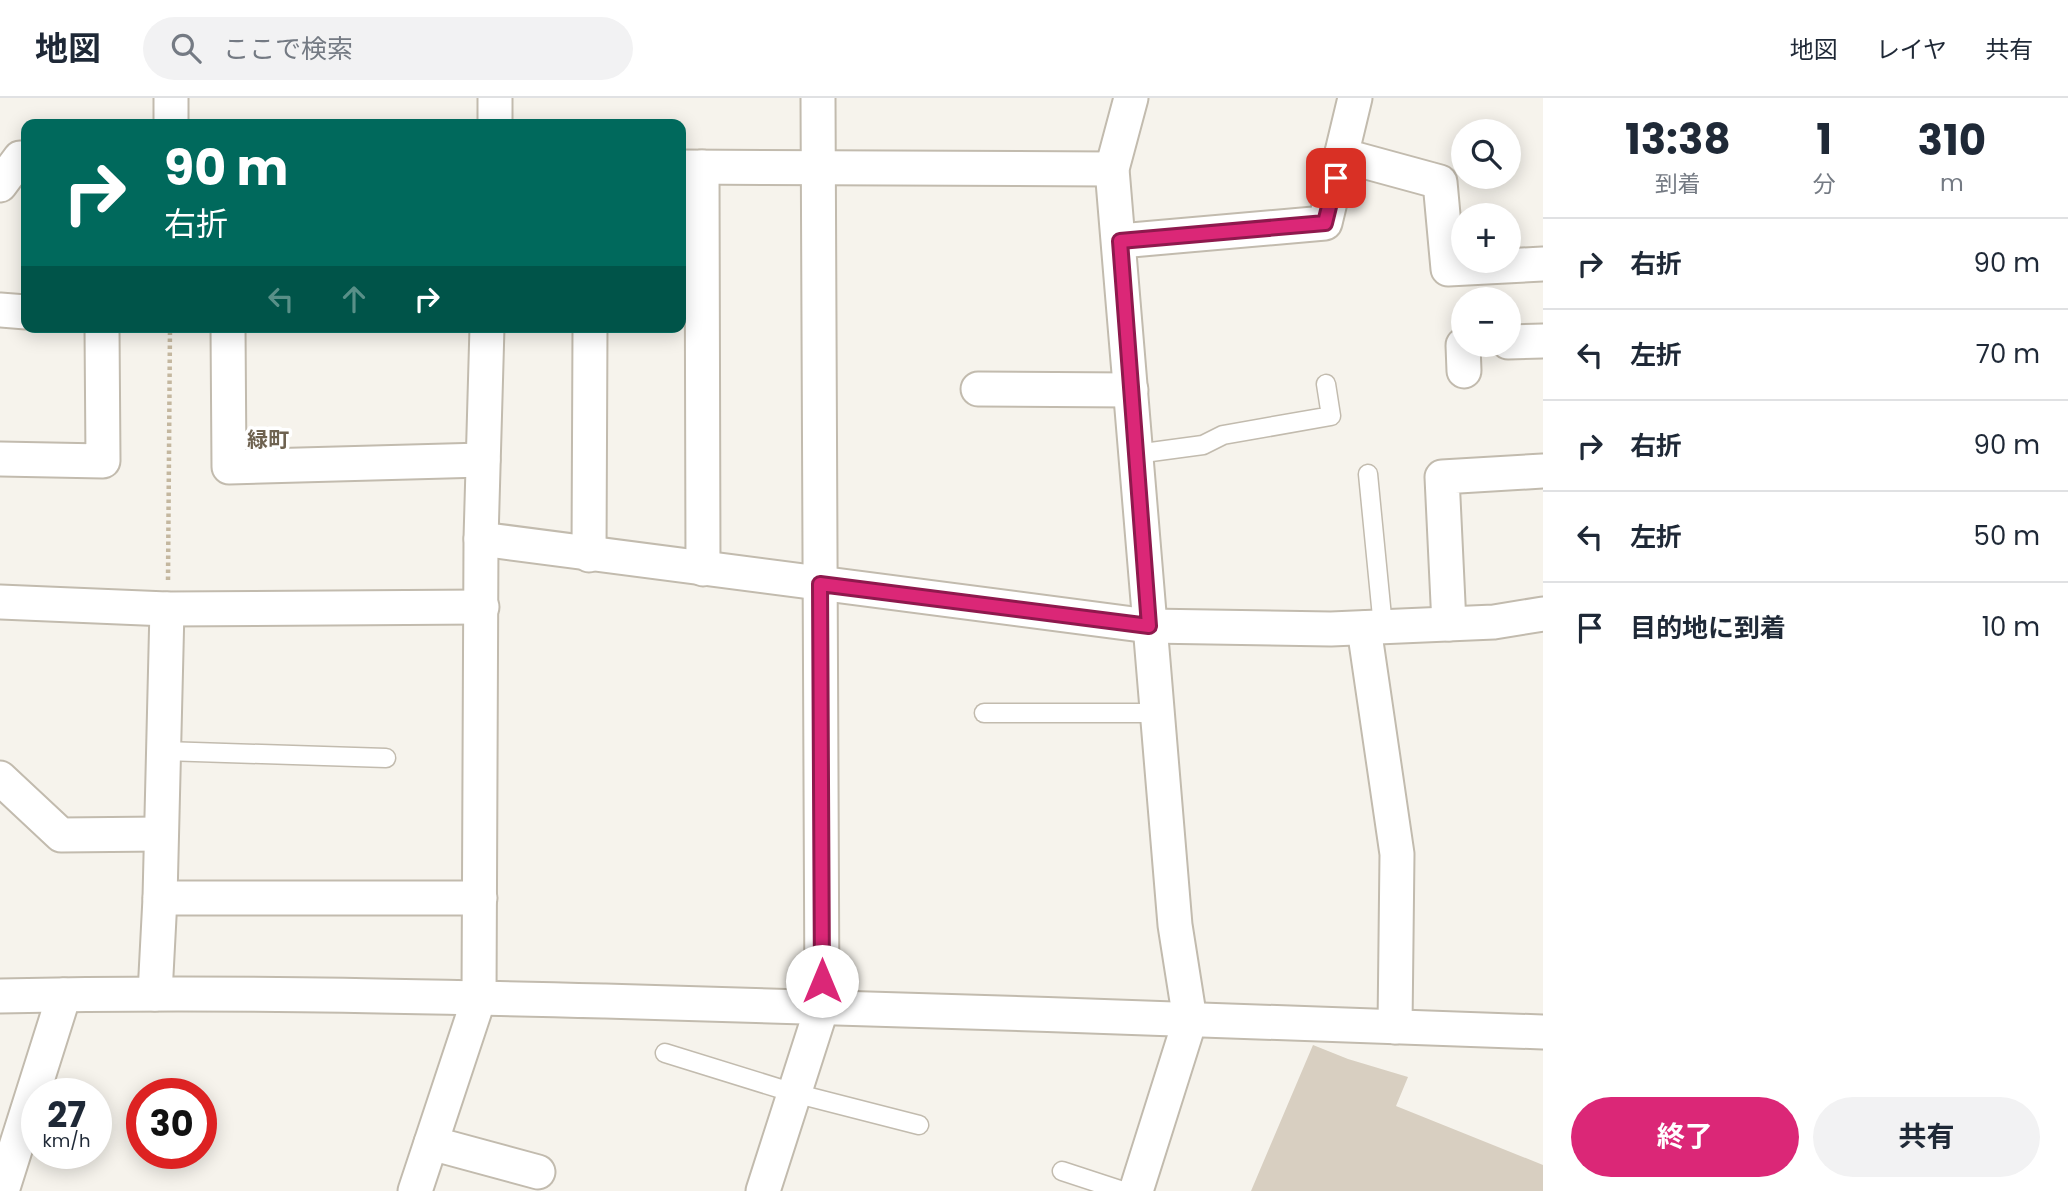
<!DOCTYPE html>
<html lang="ja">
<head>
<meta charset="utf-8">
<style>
	body { margin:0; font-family:Poppins,"Noto Sans JP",sans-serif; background:#f2f2f3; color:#1f2937; height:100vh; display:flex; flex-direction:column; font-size:26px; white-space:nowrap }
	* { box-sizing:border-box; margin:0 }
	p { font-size:23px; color:#747a83 }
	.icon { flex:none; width:38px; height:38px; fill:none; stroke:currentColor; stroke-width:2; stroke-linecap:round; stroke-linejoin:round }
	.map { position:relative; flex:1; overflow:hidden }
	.drawer { display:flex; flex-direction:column; background:#fff; width:525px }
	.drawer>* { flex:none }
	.hud { position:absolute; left:21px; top:21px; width:665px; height:214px; border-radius:14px; box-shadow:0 4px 18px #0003; background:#00695c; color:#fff; overflow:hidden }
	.controls { position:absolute; left:1451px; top:21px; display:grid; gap:14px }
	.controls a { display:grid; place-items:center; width:70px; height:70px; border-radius:50%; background:#fff; box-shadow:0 4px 18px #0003; font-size:35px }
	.speed { position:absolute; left:21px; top:980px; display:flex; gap:14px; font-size:35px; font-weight:700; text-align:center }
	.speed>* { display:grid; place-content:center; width:91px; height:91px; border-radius:50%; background:#fff; box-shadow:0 4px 18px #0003; line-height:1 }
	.speed small { font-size:18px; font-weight:400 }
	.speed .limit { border:10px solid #d22; background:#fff; color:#111 }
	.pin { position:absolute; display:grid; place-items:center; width:60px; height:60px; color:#fff; margin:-30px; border-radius:14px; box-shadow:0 4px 10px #0006 }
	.me { position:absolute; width:77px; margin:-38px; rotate:0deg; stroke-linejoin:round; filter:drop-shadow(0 0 5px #0008) }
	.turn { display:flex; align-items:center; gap:24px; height:147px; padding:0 28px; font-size:32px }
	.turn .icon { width:91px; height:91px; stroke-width:2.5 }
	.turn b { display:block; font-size:49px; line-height:60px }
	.lanes { display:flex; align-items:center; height:66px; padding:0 28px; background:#0003; justify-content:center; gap:35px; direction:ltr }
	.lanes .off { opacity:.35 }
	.eta { display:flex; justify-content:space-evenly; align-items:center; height:119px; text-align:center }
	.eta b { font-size:42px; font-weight:700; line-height:49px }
	.button { display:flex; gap:14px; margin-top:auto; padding:14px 28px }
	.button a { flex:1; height:80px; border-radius:42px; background:#db2777; color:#fff; font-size:28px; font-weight:700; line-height:80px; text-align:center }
	.button a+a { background:#f2f2f3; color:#1f2937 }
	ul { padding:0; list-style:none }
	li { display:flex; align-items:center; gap:21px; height:91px; padding:0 28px; border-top:2px solid #e0e1e3 }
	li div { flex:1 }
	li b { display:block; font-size:26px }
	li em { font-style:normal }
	header { display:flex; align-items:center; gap:42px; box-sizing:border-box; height:98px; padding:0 35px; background:#fff; border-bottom:2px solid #e0e1e3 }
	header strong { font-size:33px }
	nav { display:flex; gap:38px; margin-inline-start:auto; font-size:24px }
	.search { width:490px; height:63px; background:#f2f2f3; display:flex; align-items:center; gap:18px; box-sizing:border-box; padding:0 24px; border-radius:38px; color:#747a83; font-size:26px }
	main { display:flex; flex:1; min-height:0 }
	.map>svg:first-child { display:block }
	.building { fill:#d8cfc1 }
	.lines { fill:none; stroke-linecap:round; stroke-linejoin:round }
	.service-casing { stroke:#c2bbae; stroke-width:21 }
	.minor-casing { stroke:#c2bbae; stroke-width:37 }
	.path { stroke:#c4b79f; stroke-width:4.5; stroke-dasharray:3.5 3.5; stroke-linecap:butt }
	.service { stroke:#fff; stroke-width:18 }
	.minor { stroke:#fff; stroke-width:33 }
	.route-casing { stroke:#8e194d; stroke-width:18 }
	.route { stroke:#db2777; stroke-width:12 }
	.labels { text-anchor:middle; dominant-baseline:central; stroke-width:7; stroke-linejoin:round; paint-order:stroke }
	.neighbourhood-label { font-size:21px; font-weight:bold; fill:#6e6250; stroke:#fff }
</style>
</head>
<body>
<header>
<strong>地図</strong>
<div class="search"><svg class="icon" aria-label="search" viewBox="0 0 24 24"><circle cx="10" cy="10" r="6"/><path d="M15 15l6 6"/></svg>ここで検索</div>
<nav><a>地図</a><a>レイヤ</a><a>共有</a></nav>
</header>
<main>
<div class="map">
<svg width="1543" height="1093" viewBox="0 0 1543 1093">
	<rect width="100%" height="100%" fill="#f6f3ec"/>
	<polygon class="building" points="1313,947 1348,961 1408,979 1396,1008 1543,1067 1543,1093 1251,1093"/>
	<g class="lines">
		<g class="service-casing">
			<g id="service">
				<polyline points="1136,356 1203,347 1223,337 1331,318 1326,286"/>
				<polyline points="1368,376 1383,529"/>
				<polyline points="984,615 1156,615"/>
				<polyline points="164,653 386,660"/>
				<polyline points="665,955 794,995 919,1027"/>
				<polyline points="1062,1073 1123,1093"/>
			</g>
		</g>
		<g class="minor-casing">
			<g id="minor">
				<polyline points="171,0 171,26"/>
				<polyline points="1131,0 1112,71 1175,827 1190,922 1136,1093"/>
				<polyline points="495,26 495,0"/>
				<polyline points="1341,57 1440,84 1448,171 1543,166"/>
				<polyline points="681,69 1112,71"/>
				<polyline points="702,69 703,471"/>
				<polyline points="0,87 20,60 26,60"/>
				<polyline points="1120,143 1325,125 1355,0"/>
				<polyline points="0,212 26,214"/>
				<polyline points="228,229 229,369 483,362"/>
				<polyline points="1508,244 1543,243"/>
				<polyline points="1463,247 1464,273"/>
				<polyline points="978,291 1131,292"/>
				<polyline points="0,361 103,363 102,229"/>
				<polyline points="481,441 1149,528 1331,531 1494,524 1543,516"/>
				<polyline points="589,457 590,229"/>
				<polyline points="0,504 167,511 482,509"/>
				<polyline points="1449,526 1442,379 1543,373"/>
				<polyline points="1364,530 1397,756 1395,929"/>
				<polyline points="0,680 61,737 161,736"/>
				<polyline points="160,800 480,800"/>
				<polyline points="155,896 160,800 167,511"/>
				<path d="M0,898C202,893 403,898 605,903C918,911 1230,923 1543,934"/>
				<polyline points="431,1045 538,1074"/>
				<polyline points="2,1093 64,897"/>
				<polyline points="415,1093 479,900 481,441 487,229"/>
				<polyline points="763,1093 822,909 818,0"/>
			</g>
		</g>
		<polyline class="path" points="168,482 170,229"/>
		<use href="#service" class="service"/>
		<use href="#minor" class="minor"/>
	</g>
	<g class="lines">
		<g class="route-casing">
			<polyline id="route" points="822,883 820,486 1149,528 1120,143 1325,125 1336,80"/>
		</g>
		<use href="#route" class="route"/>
	</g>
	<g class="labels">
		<g class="neighbourhood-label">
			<text x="268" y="341">緑町</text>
		</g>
	</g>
</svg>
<div class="controls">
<a><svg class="icon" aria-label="search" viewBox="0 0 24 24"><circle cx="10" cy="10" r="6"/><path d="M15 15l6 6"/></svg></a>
<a>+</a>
<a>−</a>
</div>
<div class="speed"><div>27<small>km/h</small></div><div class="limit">30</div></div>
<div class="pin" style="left:1336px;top:80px;background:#d93025"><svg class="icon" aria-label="arrive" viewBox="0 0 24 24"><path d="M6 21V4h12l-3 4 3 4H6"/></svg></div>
<svg class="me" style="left:822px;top:883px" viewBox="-20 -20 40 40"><circle r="19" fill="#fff"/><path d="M0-13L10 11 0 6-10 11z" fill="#db2777"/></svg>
<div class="hud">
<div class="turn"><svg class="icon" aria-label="right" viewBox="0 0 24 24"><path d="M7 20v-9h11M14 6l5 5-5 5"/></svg><div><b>90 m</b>右折</div></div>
<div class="lanes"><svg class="icon off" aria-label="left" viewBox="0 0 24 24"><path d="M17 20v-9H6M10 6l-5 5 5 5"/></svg><svg class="icon off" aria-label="ahead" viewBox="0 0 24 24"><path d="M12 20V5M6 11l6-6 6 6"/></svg><svg class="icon" aria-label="right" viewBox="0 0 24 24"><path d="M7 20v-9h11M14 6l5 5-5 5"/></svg></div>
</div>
</div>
<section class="drawer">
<div class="eta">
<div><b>13:38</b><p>到着</p></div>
<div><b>1</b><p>分</p></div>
<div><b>310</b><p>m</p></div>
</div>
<ul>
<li><svg class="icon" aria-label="right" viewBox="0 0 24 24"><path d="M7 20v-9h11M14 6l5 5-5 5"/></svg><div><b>右折</b></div><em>90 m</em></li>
<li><svg class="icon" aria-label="left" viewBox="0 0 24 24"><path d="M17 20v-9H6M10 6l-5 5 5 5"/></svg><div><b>左折</b></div><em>70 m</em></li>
<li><svg class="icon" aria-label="right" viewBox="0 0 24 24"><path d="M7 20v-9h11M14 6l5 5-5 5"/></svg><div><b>右折</b></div><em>90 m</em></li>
<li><svg class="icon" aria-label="left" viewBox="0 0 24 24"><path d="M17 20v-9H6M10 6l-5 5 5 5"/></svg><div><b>左折</b></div><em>50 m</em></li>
<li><svg class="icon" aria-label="arrive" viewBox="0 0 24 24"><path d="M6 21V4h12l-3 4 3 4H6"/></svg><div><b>目的地に到着</b></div><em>10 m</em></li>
</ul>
<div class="button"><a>終了</a><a>共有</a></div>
</section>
</main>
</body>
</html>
